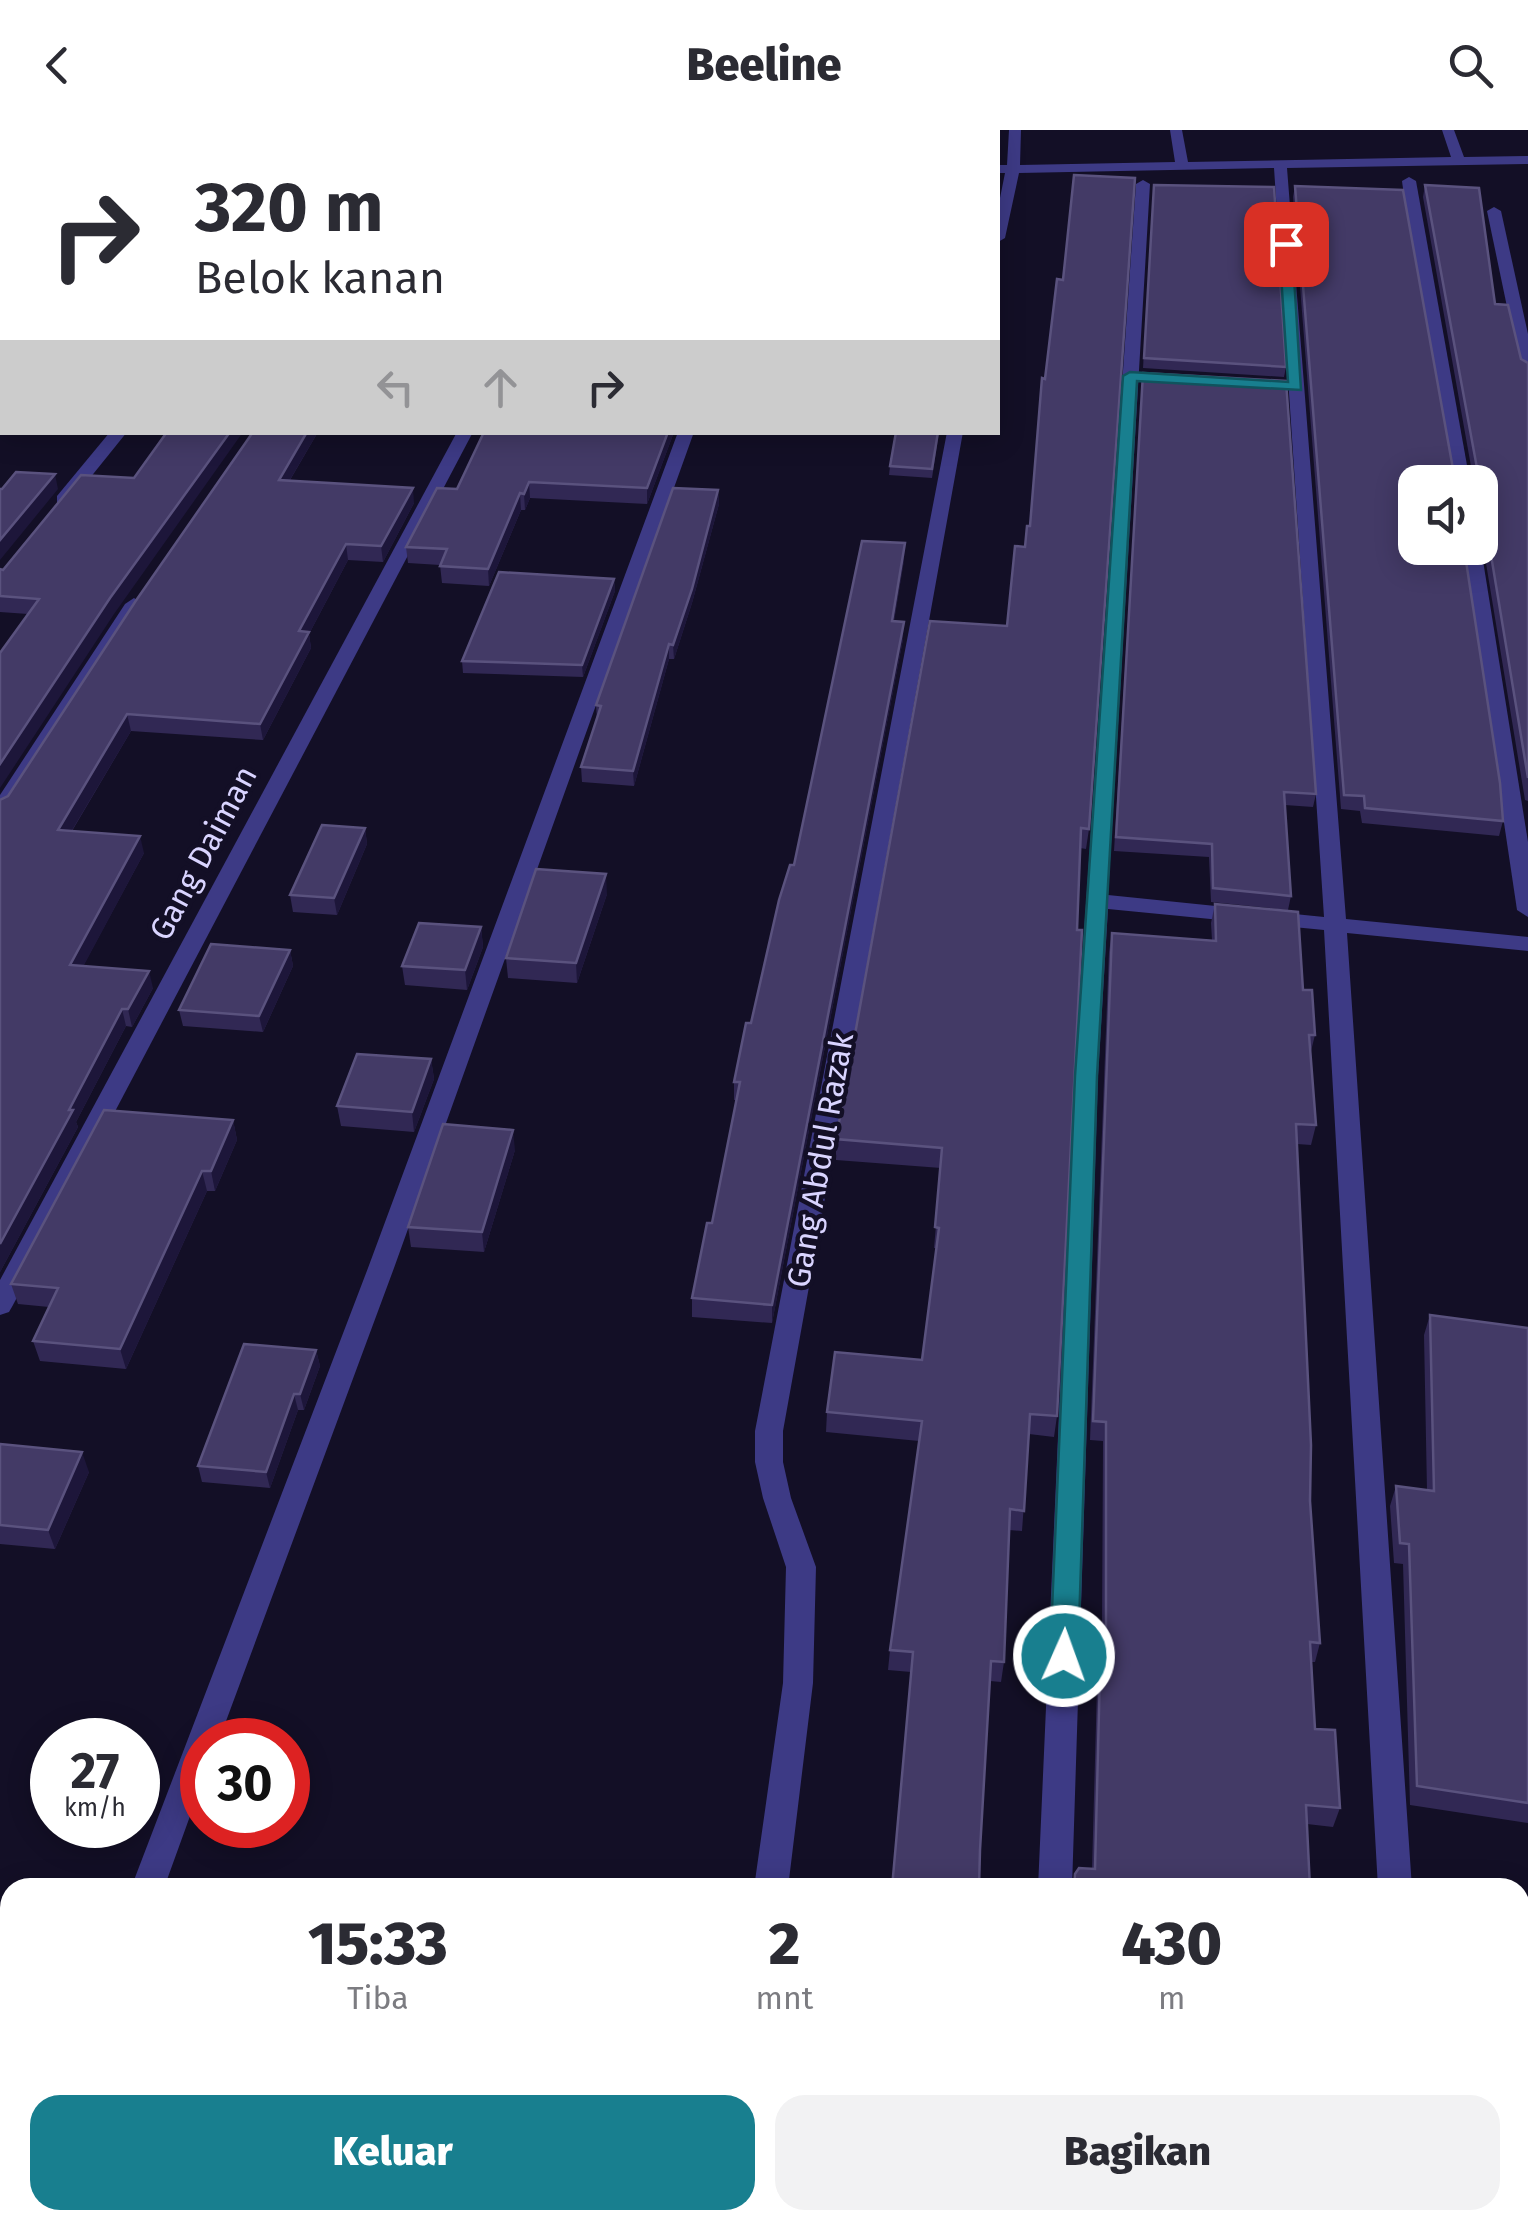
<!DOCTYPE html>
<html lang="id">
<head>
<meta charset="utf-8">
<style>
	body { margin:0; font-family:"Fira Sans",sans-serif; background:#f2f2f3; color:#2b2b33; height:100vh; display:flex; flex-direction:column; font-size:38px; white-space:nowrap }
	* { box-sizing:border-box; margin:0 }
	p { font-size:32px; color:#7c7c81 }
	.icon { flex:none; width:55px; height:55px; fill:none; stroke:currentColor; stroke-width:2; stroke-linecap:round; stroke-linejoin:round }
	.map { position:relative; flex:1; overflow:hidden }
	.sheet { position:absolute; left:0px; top:1748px; width:1530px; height:352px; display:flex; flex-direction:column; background:#fff; border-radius:30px 30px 0 0; box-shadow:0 5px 25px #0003 }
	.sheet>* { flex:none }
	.guide { position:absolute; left:0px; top:0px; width:1000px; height:305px; box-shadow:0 5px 25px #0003; background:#fff; color:#2b2b33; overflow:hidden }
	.buttons { position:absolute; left:1398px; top:335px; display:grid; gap:20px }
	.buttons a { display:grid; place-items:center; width:100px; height:100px; border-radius:20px; background:#fff; box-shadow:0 5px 25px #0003; font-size:50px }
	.speed { position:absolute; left:30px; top:1588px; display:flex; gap:20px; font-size:50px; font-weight:700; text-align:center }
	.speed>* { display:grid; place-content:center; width:130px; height:130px; border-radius:50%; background:#fff; box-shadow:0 5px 25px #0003; line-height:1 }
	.speed small { font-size:25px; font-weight:400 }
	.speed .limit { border:15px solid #d22; background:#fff; color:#111 }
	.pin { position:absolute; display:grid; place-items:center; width:85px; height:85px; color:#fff; margin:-42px; border-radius:20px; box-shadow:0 5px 15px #0006 }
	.me { position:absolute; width:110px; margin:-55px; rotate:2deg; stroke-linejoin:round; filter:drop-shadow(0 0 8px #0008) }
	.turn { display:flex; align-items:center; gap:35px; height:210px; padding:0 30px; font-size:45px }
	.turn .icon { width:130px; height:130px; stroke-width:2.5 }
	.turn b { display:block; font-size:70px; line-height:85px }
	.lanes { display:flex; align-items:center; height:95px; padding:0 30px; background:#0003; justify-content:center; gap:50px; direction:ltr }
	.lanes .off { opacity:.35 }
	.eta { display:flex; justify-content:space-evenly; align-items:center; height:170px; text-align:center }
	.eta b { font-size:60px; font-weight:800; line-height:70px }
	.action { display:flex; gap:20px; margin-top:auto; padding:20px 30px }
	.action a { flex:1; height:115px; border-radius:30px; background:#187f8f; color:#fff; font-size:40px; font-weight:800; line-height:115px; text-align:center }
	.action a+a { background:#f2f2f3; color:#2b2b33 }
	header { display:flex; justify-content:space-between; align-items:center; height:130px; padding:0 30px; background:#fff; font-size:45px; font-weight:800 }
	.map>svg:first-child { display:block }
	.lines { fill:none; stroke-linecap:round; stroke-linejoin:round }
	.minor { fill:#3d3a85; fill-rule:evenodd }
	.wall { fill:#312854 }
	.shaded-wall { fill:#1d163a }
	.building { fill:#433a66; stroke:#5a527e; stroke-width:2.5 }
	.route { fill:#187f8f; stroke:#10535d; stroke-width:2.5 }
	.labels { text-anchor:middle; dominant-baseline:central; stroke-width:9; stroke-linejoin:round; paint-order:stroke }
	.street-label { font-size:32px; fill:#d9d4ff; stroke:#130f26 }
</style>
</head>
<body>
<header><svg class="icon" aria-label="back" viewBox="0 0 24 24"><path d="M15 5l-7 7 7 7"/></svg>Beeline<svg class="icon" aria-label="search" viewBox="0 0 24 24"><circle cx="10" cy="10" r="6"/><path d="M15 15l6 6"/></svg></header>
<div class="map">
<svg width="1528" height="2098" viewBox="0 0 1528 2098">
	<rect width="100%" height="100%" fill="#130f26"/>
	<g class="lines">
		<g class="minor">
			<polygon points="1009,0 1021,0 1020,35 1175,32 1170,0 1182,0 1188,32 1451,27 1442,0 1454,0 1464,27 1528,26 1528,34 1287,38 1346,789 1528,807 1528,821 1347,803 1412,1758 1378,1758 1324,800 1108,779 1098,946 1072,1758 1038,1758 1074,946 1136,54 1143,50 1150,54 1108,765 1324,787 1274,38 1019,43 1005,108 998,112 998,78 1005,43 998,43 998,35 1007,35"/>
			<polygon points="1409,47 1416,51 1470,352 1454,352 1407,89 1402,51"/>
			<rect x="0" y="48" width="2" height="8"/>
			<polygon points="1494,77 1501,81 1528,204 1528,244 1520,239 1487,81"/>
			<polygon points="110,302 127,302 69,374 57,374 57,366"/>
			<polygon points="457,302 473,302 13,1175 9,1182 0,1185 0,1150"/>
			<polygon points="678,302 694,302 394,1138 219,1610 202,1610 202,1653 164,1758 131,1758 368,1138"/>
			<polygon points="947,302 963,302 783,1301 783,1332 791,1368 816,1437 813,1553 788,1758 754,1758 783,1553 786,1437 763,1368 755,1332 755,1301"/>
			<polygon points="1463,418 1481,418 1528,712 1528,787 1517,780"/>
			<polygon points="134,468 143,474 10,681 0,687 0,665 125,474"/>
			<polygon points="10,2079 10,2090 42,2090 40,2098 2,2098"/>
			<polygon points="708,2090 744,2090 744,2098 706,2098"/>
			<polygon points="1024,2090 1060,2090 1061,2098 1023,2098"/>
			<polygon points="1397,2090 1433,2090 1435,2098 1397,2098"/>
		</g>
	</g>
	<g class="wall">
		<polygon points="1425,55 1495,174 1521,229 1528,233 1528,671 1525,670 1483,415 1480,415 1480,352 1415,352 1503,691 1499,706 1362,693 1360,681 1341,679 1293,67 1295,56 1453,339 1457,342 1472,342 1423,67"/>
		<polygon points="1153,65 1286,237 1284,247 1143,238"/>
		<polygon points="1143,243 1316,664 1313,677 1285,675 1291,766 1288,780 1211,772 1209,727 1114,721"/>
		<polygon points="253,302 318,302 290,350 414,373 383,432 348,430 309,504 311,518 263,610 131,601 72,701 144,723 83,836 153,858 132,897 126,896 76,992 78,997 0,1142 8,666"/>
		<polygon points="484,302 674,302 647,374 530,368 525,380 521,380 489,456 442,453 440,435 408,433 406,417 457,359"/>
		<polygon points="939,302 932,348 889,345 890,336"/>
		<polygon points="718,360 719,374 692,473 674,529 669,529 634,656 582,652 581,637 597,590 596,575"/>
		<polygon points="904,430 894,491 903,509 772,1193 692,1187 692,1168 712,1093 737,970 734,970 734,952 794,735"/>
		<polygon points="0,439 114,484 28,484 0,482"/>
		<polygon points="614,449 615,461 583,547 463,543 462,531"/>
		<polygon points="930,491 1089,699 1086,719 1080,718 1057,1286 1054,1307 1029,1304 1022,1401 1009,1400 1004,1532 1001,1552 990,1551 980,1720 911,1542 888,1540 890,1520 919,1311 826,1302 827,1282 922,1230 936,1118 934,1118 941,1038 836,1030 836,1009"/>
		<polygon points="365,698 367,714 337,785 293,782 290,765"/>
		<polygon points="607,764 577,853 508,848 506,828"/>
		<polygon points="1215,774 1303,860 1315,905 1310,925 1316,995 1311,1015 1297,1014 1310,1371 1320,1513 1315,1532 1312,1532 1315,1599 1340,1678 1333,1697 1307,1694 1310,1758 1072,1758 1075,1744 1092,1739 1098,1521 1102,1502 1103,1311 1090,1310 1109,822 1112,803 1212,810 1211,793"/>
		<polygon points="481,797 483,817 467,860 405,855 402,836"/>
		<polygon points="290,820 293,836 263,902 183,896 179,880"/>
		<polygon points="431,929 434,949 414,1002 341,996 337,976"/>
		<polygon points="233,990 237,1010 215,1061 207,1061 126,1239 40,1231 33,1211 49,1177 18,1174 11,1154"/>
		<polygon points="515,1020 484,1122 411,1117 408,1097"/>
		<polygon points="1430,1185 1528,1198 1528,1693 1410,1675 1403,1434 1394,1433 1390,1376 1396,1356 1427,1361 1424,1205"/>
		<polygon points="316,1220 320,1236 304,1280 298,1280 270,1358 202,1352 198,1336"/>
		<polygon points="0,1314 89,1342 55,1419 0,1414"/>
		<polygon points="0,1903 10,1904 10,2034 0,2033"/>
	</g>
	<g class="shaded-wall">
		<polygon points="230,302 243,302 114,484 0,658 0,634 110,468"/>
		<polygon points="307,302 318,302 281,365 279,350"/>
		<polygon points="668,302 674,302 647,374 647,358"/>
		<polygon points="55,344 58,359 0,430 0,410"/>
		<polygon points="529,352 530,368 525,380 524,364"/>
		<polygon points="413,358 414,373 383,432 381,416"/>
		<polygon points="718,360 719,374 692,473 674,529 673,515"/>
		<polygon points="520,363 521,380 489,456 488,439"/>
		<polygon points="905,413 904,430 891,508 892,491"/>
		<polygon points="346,414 348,430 309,504 311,518 263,610 260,594 299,501"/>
		<polygon points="614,449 615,461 583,547 582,535"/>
		<polygon points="904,492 903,509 772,1193 772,1175"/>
		<polygon points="669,514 669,529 634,656 633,641"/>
		<polygon points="127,584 131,601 62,717 58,700"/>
		<polygon points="365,698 367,714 337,785 334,768"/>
		<polygon points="140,706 144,723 75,852 70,835"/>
		<polygon points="606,744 607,764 577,853 576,833"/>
		<polygon points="481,797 483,817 467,860 465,840"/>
		<polygon points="290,820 293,836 263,902 259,886"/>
		<polygon points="149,841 153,858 132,897 128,879"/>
		<polygon points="122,879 126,896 76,992 78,997 0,1142 0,1114"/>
		<polygon points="431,929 434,949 414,1002 412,982"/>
		<polygon points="233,990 237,1010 215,1061 211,1041"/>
		<polygon points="513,1000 515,1020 484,1122 482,1102"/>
		<polygon points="202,1041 207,1061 126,1239 120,1219"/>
		<polygon points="316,1220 320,1236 304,1280 300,1264"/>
		<polygon points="294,1264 298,1280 270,1358 266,1342"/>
		<polygon points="82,1322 89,1342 55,1419 48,1400"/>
	</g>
	<g class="building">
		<polygon points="1074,45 1135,48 1089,699 1081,698 1077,800 1082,800 1057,1286 1030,1284 1024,1381 1010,1379 1004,1532 991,1531 980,1720 979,1758 892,1758 913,1522 890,1520 922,1291 827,1282 835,1222 922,1230 939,1098 935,1097 942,1018 836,1009 930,491 1007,496 1015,416 1025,417 1027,396 1030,396 1042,248 1045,249 1057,149 1063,150"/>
		<polygon points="1154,55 1274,57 1286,237 1144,228"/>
		<polygon points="1425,55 1479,58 1495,174 1508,175 1521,229 1528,233 1528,648 1487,401 1480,401 1480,352 1415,352 1415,418 1464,418 1500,653 1503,691 1365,678 1364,666 1344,665 1295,56 1403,60 1453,339 1457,342 1473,342 1477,338"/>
		<polygon points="1143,243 1286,251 1316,664 1284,662 1291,766 1213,758 1212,714 1116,707"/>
		<polygon points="167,302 230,302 110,468 0,634 0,523 39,469 0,466 0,439 3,440 81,345 134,348"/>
		<polygon points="253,302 307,302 279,350 413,358 381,416 346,414 299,501 309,502 260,594 127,584 58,700 140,706 70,835 149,841 128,879 122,879 69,980 73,980 0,1114 0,670 8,666 135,472"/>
		<polygon points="484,302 668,302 647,358 529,352 524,364 520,363 488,439 440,436 447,419 406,417 437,358 457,359"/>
		<polygon points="896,302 938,302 932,339 890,336"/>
		<polygon points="16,342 55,344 0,410 0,359 2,359"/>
		<polygon points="673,358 718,360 692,459 673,515 669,514 633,641 581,637 601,576 596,575"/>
		<polygon points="862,411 905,413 892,491 904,492 772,1175 692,1168 707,1093 712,1093 740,952 734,952 746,893 751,893 779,770 790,735 794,735"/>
		<polygon points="499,442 614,449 582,535 462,531"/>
		<polygon points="322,695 365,698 334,768 290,765"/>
		<polygon points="536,739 606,744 576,833 506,828"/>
		<polygon points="1215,774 1298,782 1303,860 1312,860 1315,905 1309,905 1316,995 1296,994 1311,1315 1310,1371 1320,1513 1310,1512 1315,1599 1335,1600 1340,1678 1306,1675 1310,1758 1074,1758 1075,1744 1079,1738 1095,1739 1101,1502 1106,1502 1106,1292 1093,1291 1112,803 1216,811"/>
		<polygon points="419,793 481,797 465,840 402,836"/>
		<polygon points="211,814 290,820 259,886 179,880"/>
		<polygon points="357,924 431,929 412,982 337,976"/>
		<polygon points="104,980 233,990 211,1041 202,1041 120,1219 33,1211 58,1158 11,1154"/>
		<polygon points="443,994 513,1000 482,1102 408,1097"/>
		<polygon points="1430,1185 1528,1198 1528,1673 1417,1656 1409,1414 1400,1413 1396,1356 1434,1361"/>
		<polygon points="244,1214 316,1220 300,1264 294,1264 266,1342 198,1336"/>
		<polygon points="0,1314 82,1322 48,1400 0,1395"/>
		<polygon points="0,1903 10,1904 10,2018 0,2017"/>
		<polygon points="803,2090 956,2090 956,2098 802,2098"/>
	</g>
	<polygon class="route" points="1286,111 1292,114 1301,260 1137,251 1097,946 1078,1526 1074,1534 1064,1538 1054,1534 1050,1526 1075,946 1123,246 1130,242 1288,252 1279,114"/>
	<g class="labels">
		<g class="street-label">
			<text transform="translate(203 723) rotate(-62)">Gang Daiman</text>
			<text transform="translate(820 1030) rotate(-80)">Gang Abdul Razak</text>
		</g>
	</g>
</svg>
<div class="buttons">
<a><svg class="icon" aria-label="sound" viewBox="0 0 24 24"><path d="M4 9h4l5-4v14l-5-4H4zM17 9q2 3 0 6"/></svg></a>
</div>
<div class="speed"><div>27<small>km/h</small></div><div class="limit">30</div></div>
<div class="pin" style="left:1286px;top:114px;background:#d93025"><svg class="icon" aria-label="arrive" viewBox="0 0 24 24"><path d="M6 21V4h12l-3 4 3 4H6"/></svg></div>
<svg class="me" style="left:1064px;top:1526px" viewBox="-20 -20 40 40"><circle r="17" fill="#187f8f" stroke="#fff" stroke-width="3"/><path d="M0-11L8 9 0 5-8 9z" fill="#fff"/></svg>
<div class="guide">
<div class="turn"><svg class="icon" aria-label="right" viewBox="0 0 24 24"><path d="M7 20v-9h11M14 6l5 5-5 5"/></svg><div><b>320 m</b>Belok kanan</div></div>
<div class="lanes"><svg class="icon off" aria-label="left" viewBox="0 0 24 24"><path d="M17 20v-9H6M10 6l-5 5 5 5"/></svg><svg class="icon off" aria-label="ahead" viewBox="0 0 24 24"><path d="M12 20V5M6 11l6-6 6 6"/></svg><svg class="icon" aria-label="right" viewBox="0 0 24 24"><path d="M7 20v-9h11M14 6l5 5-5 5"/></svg></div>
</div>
<section class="sheet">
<div class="eta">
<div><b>15:33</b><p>Tiba</p></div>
<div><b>2</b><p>mnt</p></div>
<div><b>430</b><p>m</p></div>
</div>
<div class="action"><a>Keluar</a><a>Bagikan</a></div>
</section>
</div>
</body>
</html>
